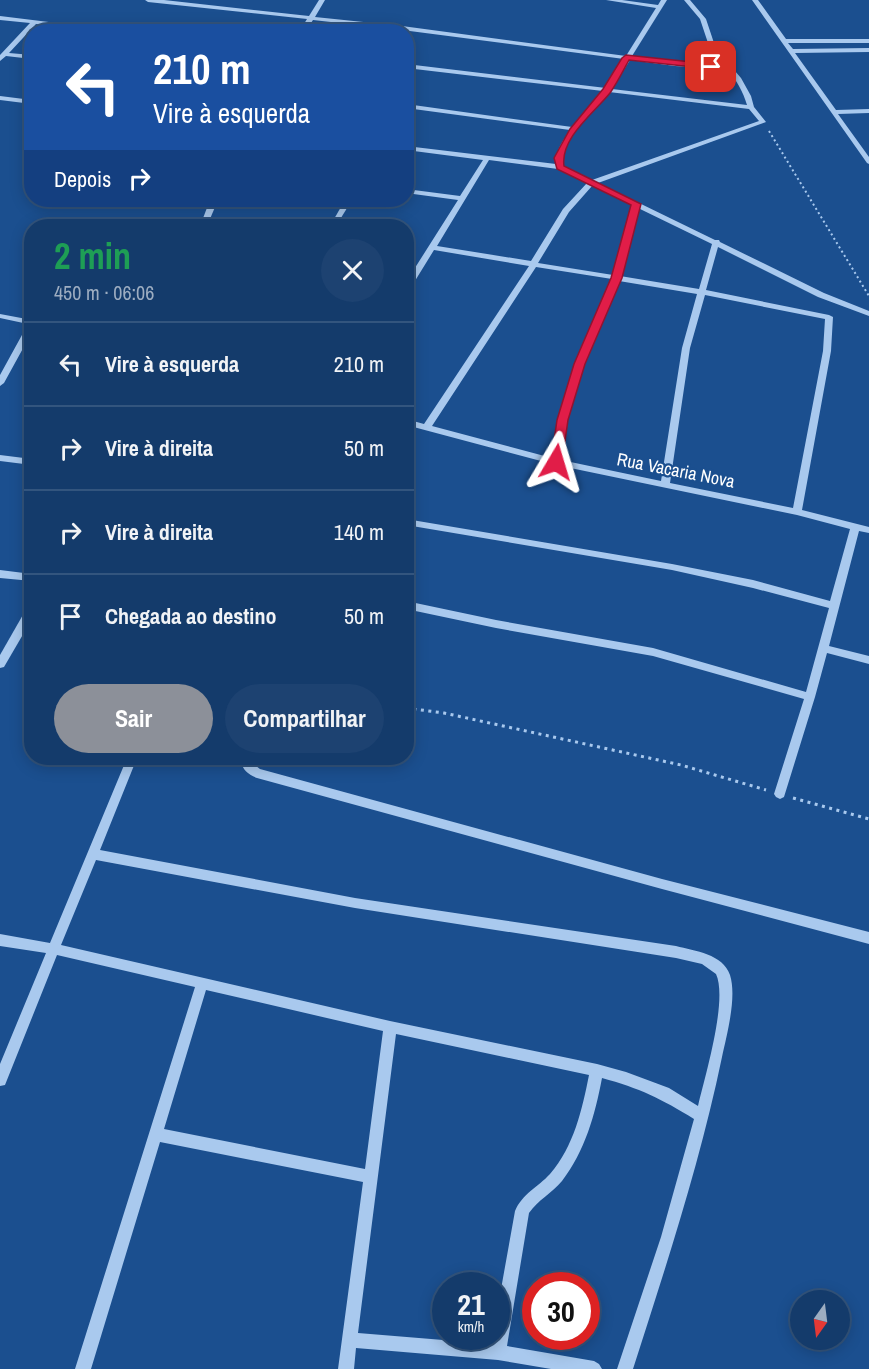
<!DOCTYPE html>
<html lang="pt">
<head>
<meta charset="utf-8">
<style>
	body { margin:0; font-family:"Archivo Narrow",sans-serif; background:#1d4271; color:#f1f3f6; height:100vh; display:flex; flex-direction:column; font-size:22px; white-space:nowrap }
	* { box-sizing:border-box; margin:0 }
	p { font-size:20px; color:#9dadc1 }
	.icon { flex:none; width:33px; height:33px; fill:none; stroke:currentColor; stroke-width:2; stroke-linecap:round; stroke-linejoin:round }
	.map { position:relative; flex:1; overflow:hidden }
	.drawer { position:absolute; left:24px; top:219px; width:390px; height:546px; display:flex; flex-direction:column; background:#143b6b; border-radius:24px; box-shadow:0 3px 15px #0003,0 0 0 2px #33557e }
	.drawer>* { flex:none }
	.guide { position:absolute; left:24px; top:24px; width:390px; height:183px; border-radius:24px; box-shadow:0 3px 15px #0003,0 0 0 2px #33557e; background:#1a4fa0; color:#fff; overflow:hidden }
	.needle { width:39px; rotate:194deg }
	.tools { position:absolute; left:790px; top:1290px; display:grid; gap:12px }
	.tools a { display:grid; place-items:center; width:60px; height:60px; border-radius:50%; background:#143b6b; box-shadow:0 3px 15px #0003,0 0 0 2px #33557e; font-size:30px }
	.speed { position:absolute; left:432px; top:1272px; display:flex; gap:12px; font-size:30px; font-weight:700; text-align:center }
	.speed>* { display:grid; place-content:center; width:78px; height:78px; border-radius:50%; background:#143b6b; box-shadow:0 3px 15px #0003,0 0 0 2px #33557e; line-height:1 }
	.speed small { font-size:15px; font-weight:400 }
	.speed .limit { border:9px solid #d22; background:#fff; color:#111 }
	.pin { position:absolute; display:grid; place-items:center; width:51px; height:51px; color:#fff; margin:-26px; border-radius:12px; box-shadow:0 3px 9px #0006 }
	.me { position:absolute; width:66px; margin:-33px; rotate:7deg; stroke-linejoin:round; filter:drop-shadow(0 0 4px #0008) }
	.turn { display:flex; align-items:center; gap:21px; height:126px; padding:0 30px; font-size:27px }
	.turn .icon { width:78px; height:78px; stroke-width:2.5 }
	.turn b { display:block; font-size:42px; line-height:51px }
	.then { display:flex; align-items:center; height:57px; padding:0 30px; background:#0003; gap:12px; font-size:22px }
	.round { display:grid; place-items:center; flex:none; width:63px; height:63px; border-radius:32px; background:#1d4271 }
	.headline { display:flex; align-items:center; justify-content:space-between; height:102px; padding:0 30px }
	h1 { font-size:36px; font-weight:800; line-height:45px; color:#1e9e55 }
	.action { display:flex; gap:12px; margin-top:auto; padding:12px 30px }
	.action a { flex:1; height:69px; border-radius:36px; background:#8c9099; color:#fff; font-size:24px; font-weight:800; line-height:69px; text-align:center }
	.action a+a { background:#1d4271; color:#f1f3f6 }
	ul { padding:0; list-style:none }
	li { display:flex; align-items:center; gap:18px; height:84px; padding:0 30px; border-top:2px solid #33557e }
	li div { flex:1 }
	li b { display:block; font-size:22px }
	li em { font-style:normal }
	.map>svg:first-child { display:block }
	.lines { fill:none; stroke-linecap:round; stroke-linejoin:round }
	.path-far1 { stroke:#a9c9ee; stroke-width:2; stroke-dasharray:2 3; stroke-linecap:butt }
	.path { stroke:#a9c9ee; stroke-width:3; stroke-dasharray:3 4.5; stroke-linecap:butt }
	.minor { fill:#a9c9ee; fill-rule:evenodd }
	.route { fill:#e11d48; stroke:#92132f; stroke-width:1.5 }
	.labels { text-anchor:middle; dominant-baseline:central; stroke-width:4.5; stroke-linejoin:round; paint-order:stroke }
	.street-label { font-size:18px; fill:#fff; stroke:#1b4f8f }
</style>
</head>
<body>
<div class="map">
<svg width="869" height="1369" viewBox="0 0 869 1369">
	<rect width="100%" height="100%" fill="#1b4f8f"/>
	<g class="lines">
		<polyline class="path-far1" points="769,131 869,296"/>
		<g class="path">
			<polyline points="406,708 444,713 681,765 766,790"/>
			<polyline points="793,798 869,819"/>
		</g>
		<g class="minor">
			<path d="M145,0H164L309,16L319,0H325L315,17L402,26L626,56L656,8L606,0H622L658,5L661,0H667L632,56L675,62L724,66L710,49L700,19L684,0H690L706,19L716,49L741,78L751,96L754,107L766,122L598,183L715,240H719L720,242L824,293L869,311V316L818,297L718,247L706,290L829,315L833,317L831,351L802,510L869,527V533L859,531L829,646L869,656V664L827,653L815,697L784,797L780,799L776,797L774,794L804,699L653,656L496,628L406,609V601L496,620L653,648L806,692L829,608L753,588L672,570L406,525V519L672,564L753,580L830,601L850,529L797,515L556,465L406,425V419L424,424L529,266L434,250L410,289L406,291V282L458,200L406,193V189L460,196L483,160L406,150V146L556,164C555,151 563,141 570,130L406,108V104L572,127L603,91L406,68V64L606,88L624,59L402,30L313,20L305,32H299L307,19L148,2ZM630,60L675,66L728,70C736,80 743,91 747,105L612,89ZM609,92L749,109L759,121L592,180L563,166C560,140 593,111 609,92ZM489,160L558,169L587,183L563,209L531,261L437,246ZM592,186L632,205L613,275L538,263L569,212ZM638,208L712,244L699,289L620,276ZM536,267L612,279L575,364L558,420L552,458L432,426ZM619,281L697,294L682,348L661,481L561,460L566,420L583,364ZM705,295L825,319L823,351L793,508L670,483L690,348Z"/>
			<polygon points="752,0 758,0 786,39 869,39 869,43 788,43 793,49 869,48 869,52 795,53 836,110 869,109 869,113 838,114 869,157 869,164 867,163"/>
			<polygon points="0,16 130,32 106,32 36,24 9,53 32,55 32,59 6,56 0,61 0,55 30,23 0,20"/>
			<polygon points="0,96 32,100 32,104 0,100"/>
			<polygon points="210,200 218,200 207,226 200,226"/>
			<polygon points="345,200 352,200 336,226 330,226"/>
			<polygon points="0,314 32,320 32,332 4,383 0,386 0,375 28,324 0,318"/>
			<polygon points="0,455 32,459 32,465 0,461"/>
			<polygon points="0,570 32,574 32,581 0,578"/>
			<polygon points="32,605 32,619 4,667 0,668 0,655 28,606"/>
			<path d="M127,758H137L100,850L355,898L676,946C695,951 723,954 730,975C737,997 727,1034 722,1057C700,1163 666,1266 633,1369H617L661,1237L694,1119C662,1099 639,1088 602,1078C595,1115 585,1151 562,1181C552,1193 538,1200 529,1213L507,1346L594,1361L599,1364L602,1369H551L498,1360L356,1348L354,1369H338L363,1182L160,1142L91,1369H75L195,987L57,955L5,1085L0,1086V1064L46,953L0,946V934L50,943ZM96,860L355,908L676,958L702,964L716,974C728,1000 705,1076 698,1106L669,1088L626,1072L597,1064L390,1021L61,945ZM206,990L383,1031L365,1169L164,1129ZM396,1034L589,1075C582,1110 574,1146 550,1174C538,1187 522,1194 515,1211L496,1317V1336H493L492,1344L358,1333Z"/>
			<path d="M242,758H252V763L260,769L662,879L869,932V944L662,889L257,778C247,774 240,768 242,758Z"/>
		</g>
	</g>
	<path class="route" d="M626,55L711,64L715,67L711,69L629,60C623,71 617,83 610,93C594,113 560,138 564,166L641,204L622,278L585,364L568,420L562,462L556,466L551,462L557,420L574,364L611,278L631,205L557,169L554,158L570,129L603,89L622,58Z"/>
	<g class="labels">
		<g class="street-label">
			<text transform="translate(676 470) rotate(11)">Rua Vacaria Nova</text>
		</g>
	</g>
</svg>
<div class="tools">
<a><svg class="needle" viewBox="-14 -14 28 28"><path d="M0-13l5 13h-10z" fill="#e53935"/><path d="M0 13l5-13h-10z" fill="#9dadc1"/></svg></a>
</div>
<div class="speed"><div>21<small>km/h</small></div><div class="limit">30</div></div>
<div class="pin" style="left:711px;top:67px;background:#d93025"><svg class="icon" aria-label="arrive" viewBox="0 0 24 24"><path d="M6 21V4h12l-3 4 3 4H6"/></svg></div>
<svg class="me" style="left:556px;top:462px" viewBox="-20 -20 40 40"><path d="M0-17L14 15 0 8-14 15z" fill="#e11d48" stroke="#fff" stroke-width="4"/></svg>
<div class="guide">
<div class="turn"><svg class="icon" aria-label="left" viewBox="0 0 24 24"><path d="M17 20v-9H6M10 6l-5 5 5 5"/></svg><div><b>210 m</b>Vire à esquerda</div></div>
<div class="then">Depois<svg class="icon" aria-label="right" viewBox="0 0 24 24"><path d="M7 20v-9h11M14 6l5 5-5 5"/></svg></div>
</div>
<section class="drawer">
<div class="headline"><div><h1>2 min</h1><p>450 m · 06:06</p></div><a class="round"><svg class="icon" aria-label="close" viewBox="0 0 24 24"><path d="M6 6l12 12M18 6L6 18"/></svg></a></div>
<ul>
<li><svg class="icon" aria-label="left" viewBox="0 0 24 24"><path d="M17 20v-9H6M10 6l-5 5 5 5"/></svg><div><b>Vire à esquerda</b></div><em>210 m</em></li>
<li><svg class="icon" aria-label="right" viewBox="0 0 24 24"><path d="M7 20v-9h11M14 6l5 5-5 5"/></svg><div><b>Vire à direita</b></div><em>50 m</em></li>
<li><svg class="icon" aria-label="right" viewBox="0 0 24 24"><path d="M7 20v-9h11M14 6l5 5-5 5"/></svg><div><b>Vire à direita</b></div><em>140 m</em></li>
<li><svg class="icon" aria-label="arrive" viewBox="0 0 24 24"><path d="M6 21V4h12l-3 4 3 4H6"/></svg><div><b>Chegada ao destino</b></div><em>50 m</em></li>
</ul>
<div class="action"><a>Sair</a><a>Compartilhar</a></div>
</section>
</div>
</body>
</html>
